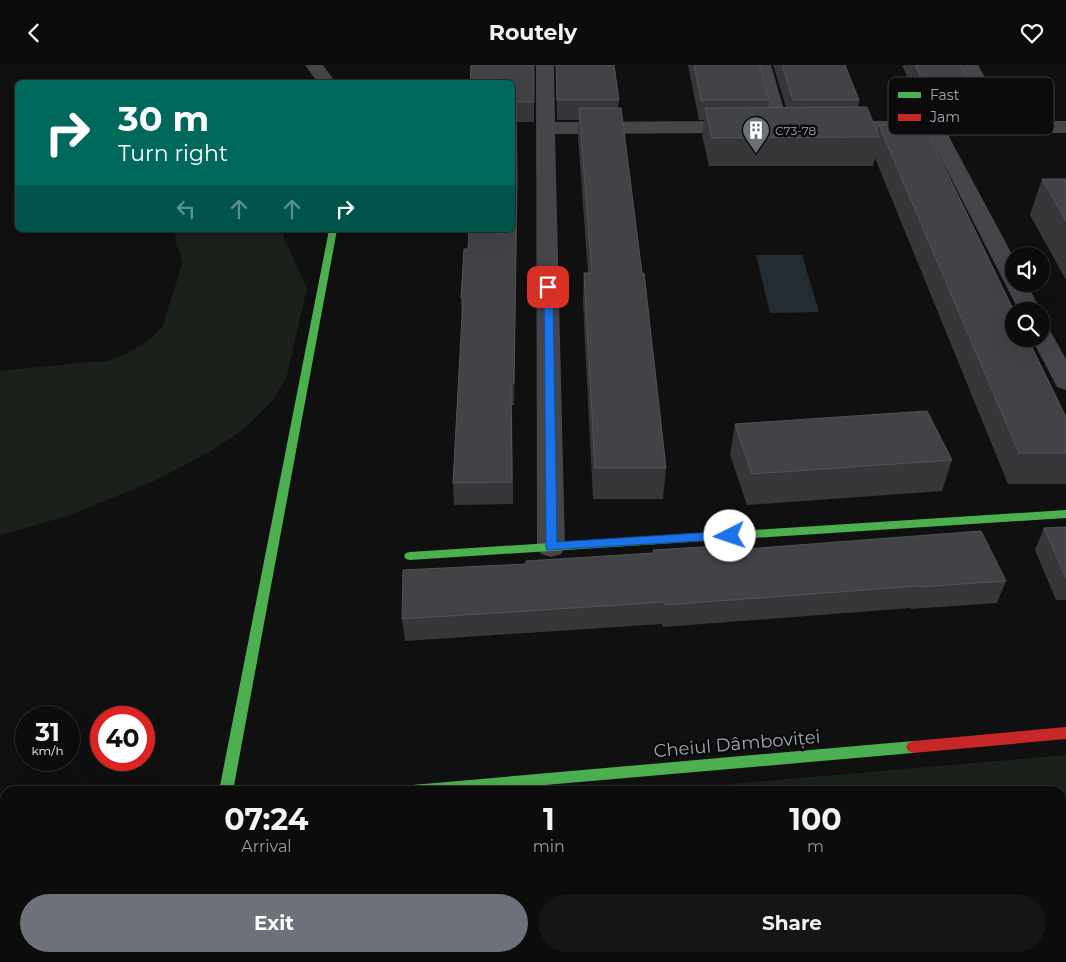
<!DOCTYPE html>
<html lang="en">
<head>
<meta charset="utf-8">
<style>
	body { margin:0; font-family:Montserrat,sans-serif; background:#151515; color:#f1f3f6; height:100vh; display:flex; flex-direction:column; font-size:19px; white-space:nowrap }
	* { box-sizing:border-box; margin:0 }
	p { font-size:16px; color:#9a9b9d }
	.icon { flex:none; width:28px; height:28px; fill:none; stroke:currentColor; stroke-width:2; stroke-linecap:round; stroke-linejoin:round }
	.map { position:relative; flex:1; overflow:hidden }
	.sheet { position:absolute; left:0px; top:721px; width:1066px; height:176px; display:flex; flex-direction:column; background:#0c0c0c; border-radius:15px 15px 0 0; box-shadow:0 5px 20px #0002,0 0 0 1px #2c2c2d }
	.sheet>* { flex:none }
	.banner { position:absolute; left:15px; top:15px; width:500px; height:152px; border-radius:8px; box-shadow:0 5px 20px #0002,0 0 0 1px #2c2c2d; background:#00695c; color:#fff; overflow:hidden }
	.tools { position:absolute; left:1005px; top:182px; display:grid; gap:10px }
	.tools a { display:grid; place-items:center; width:45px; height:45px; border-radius:50%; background:#0c0c0c; box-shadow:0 5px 20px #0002,0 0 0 1px #2c2c2d; font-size:25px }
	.speed { position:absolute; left:15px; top:641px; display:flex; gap:10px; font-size:25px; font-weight:700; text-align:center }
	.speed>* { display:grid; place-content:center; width:65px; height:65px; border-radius:50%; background:#0c0c0c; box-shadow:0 5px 20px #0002,0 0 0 1px #2c2c2d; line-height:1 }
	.speed small { font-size:12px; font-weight:400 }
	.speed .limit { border:8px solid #d22; background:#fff; color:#111 }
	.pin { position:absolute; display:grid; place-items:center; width:42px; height:42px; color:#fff; margin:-21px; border-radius:10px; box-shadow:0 2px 8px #0006 }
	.me { position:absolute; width:55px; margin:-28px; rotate:266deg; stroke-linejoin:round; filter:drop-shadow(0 0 4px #0008) }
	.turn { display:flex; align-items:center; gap:18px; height:105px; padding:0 20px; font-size:22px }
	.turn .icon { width:65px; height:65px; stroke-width:2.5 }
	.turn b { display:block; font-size:35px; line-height:42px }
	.lanes { display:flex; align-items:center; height:48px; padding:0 20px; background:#0003; justify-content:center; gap:25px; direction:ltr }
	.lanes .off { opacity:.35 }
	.eta { display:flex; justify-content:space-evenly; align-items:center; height:85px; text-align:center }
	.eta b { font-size:30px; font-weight:700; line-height:35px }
	.primary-button { display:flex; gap:10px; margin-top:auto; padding:10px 20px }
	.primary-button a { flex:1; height:58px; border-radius:30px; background:#6d727a; color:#fff; font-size:20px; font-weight:700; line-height:58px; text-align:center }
	.primary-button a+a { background:#151515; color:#f1f3f6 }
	header { display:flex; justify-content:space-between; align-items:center; height:65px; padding:0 20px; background:#0c0c0c; font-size:22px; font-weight:700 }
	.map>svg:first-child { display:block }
	.green { fill:#1a211a }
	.water { fill:#232c32 }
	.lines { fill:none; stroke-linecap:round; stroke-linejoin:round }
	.street { fill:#444649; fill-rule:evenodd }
	.fast { fill:#4caf50; fill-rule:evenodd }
	.jam { fill:#c62828; fill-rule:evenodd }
	.wall { fill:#37373a }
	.shaded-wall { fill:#232324 }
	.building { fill:#424347; stroke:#515358 }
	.route { fill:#1a73e8; stroke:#114b97 }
	.labels { text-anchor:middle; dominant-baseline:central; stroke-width:5; stroke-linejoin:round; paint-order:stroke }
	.far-poi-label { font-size:12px; fill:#9fa7b3; stroke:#0b0b0c; text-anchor:start }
	.near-street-label { font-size:18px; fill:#9fa7b3; stroke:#0b0b0c }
	.key { fill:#0b0b0c; stroke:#373a3e; stroke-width:1 }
	.key-label { font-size:14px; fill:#9fa7b3 }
</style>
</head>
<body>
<header><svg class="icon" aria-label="back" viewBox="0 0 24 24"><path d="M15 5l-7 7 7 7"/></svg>Routely<svg class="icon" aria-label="heart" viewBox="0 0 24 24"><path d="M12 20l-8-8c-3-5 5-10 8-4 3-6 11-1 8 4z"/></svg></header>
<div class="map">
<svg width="1066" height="897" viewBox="0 0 1066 897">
	<rect width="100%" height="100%" fill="#101010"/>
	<g class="green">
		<polygon points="175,165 284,165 283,171 307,223 286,314 272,336 244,364 211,386 154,416 67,451 0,470 0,306 90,297 105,297 124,290 151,274 162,262 183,197 176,179"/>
		<polygon points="1066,690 1066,766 1061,767 1061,726 732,726 730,719"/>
	</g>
	<polygon class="water" points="756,190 802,190 819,247 770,248"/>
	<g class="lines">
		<g class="street">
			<polygon points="305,0 323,0 336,18 318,18"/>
			<polygon points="536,0 554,0 555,57 740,56 747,58 749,62 747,66 740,68 555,69 565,482 561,489 551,492 541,489 537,482"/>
			<polygon points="753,0 771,0 789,62 787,66 780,68 773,66 771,62"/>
			<polygon points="960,0 978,0 1009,56 1066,56 1066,68 947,68 1014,193 1014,219 1027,219 1041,246 1019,246 928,68 838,68 831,66 829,62 831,58 838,56 991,56"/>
			<polygon points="1041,262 1049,264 1066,294 1066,325 1057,322 1032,274 1041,274"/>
		</g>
		<g class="fast">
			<polygon points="329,165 337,165 233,726 219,726"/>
			<polygon points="1066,445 1066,453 410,495 406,494 404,491 406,488 410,487"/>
			<polygon points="913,676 918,678 920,682 918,686 913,688 477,726 405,726 407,722 412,720"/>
			<polygon points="5,758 5,770 0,771 0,759"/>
		</g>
		<polygon class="jam" points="1066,662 1066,674 913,688 908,686 906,682 908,678 913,676"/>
	</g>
	<g class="wall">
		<polygon points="534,0 534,57 516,57 517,137 514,340 512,340 513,439 454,440 453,418 462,255 461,233 468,184 512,18"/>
		<polygon points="556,0 614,0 619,35 618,43 666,403 663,434 593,434 583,238 584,208 588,208 578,71 579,55 557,55"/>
		<polygon points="688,0 759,0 769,35 768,42 786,42 773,0 845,0 859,35 858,42 877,68 879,60 1066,352 1066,419 1008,419 875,93 873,101 709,101 702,70 704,55 699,55"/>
		<polygon points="902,0 960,0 971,20 966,40 920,40"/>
		<polygon points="1042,114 1066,114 1066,215 1030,150"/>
		<polygon points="735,359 952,395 942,426 747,440 730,390"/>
		<polygon points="1066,462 1066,535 1056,535 1035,485 1044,463"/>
		<polygon points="653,485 720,486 1006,516 997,538 911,544 910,543 663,562 662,559 405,576 402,554 653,488"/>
	</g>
	<polygon class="shaded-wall" points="517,116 517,137 514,340 514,318"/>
	<g class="building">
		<polygon points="471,0 534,0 534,37 516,37 517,116 514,318 511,318 512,417 453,418 463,233 461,233 464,184 468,184 469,165 512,165 512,18 470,18"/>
		<polygon points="556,0 614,0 619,35 557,35"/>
		<polygon points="694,0 759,0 769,35 701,35"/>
		<polygon points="782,0 845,0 859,35 793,35"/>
		<polygon points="915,0 960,0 971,20 924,20"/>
		<polygon points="867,42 879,72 712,73 705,43"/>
		<polygon points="579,43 621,43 642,208 644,208 666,403 595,403 584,208 592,208"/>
		<polygon points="879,60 924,60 1014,246 1014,274 1028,274 1066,352 1066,388 1019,388"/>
		<polygon points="1042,114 1066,114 1066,156"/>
		<polygon points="927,346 952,395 752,409 735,359"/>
		<polygon points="1066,462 1066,513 1044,463"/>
		<polygon points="981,466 1006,516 918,522 918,521 665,540 665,537 402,554 403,505 526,499 526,496 654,488 653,485 719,481 720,486"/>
	</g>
	<polygon class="route" points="548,220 553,222 557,477 730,466 735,471 734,474 547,485 546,482 544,222"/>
	<defs>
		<g id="building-pin" transform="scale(1.4375)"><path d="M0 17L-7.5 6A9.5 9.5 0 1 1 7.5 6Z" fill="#6d727a" stroke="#0b0b0c"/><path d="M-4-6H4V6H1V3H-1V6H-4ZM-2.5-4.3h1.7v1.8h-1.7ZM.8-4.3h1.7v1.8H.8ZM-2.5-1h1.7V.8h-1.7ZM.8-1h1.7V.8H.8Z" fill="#fff"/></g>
	</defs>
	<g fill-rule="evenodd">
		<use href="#building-pin" x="756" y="65"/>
	</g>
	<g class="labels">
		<g class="far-poi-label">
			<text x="775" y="65">C73-78</text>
		</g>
		<g class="near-street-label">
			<text transform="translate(737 679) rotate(-5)">Cheiul Dâmboviței</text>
		</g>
	</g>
	<rect x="888" y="12" width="166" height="58" rx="8" class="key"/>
	<rect x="898" y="27" width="23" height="6" fill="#4caf50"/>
	<rect x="898" y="49" width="23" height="7" fill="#c62828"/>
	<g class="key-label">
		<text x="930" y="35">Fast</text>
		<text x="930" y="57">Jam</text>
	</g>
</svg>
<div class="tools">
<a><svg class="icon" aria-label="sound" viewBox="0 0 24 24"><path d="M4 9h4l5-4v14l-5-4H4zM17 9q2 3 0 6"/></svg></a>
<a><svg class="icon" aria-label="search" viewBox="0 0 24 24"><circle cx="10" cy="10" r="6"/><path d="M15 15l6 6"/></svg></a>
</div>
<div class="speed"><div>31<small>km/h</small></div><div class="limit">40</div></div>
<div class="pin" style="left:548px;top:222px;background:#d93025"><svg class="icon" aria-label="arrive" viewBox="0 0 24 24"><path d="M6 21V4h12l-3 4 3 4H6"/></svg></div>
<svg class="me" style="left:730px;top:471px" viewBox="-20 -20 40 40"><circle r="19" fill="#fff"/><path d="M0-13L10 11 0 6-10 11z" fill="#1a73e8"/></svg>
<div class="banner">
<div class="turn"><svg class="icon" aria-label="right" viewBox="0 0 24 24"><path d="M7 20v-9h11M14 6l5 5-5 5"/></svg><div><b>30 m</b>Turn right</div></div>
<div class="lanes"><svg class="icon off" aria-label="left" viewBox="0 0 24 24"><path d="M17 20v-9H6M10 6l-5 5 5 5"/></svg><svg class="icon off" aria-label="ahead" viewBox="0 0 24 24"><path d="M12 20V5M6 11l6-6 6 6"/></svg><svg class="icon off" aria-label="ahead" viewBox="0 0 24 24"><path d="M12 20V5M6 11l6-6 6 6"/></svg><svg class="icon" aria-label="right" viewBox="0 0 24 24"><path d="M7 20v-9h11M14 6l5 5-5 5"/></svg></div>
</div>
<section class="sheet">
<div class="eta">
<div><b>07:24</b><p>Arrival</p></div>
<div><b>1</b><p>min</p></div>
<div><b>100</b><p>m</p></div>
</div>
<div class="primary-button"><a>Exit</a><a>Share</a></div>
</section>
</div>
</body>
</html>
